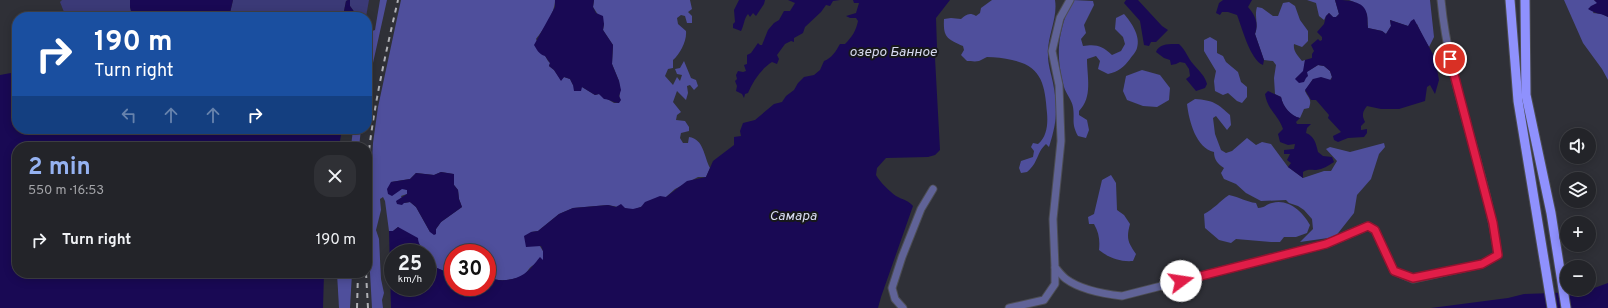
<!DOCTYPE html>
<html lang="en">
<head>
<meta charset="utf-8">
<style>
	body { margin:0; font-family:Overpass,sans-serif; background:#2f3035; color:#f1f3f6; height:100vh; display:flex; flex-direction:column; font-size:15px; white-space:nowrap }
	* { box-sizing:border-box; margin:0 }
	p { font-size:13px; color:#a3a4a8 }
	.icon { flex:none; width:22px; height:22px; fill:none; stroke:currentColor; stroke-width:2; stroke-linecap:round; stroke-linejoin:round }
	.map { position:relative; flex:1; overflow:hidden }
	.drawer { position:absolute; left:12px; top:142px; width:360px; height:136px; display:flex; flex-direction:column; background:#232429; border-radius:16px; box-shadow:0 2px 10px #0003,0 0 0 1px #404146 }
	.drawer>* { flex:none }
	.hud { position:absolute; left:12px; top:12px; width:360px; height:122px; border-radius:16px; box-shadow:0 2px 10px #0003,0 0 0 1px #404146; background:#1a4fa0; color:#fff; overflow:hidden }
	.fabs { position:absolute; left:1560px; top:128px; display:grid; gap:8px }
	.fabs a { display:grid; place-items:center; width:36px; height:36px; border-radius:50%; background:#232429; box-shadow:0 2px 10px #0003,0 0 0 1px #404146; font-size:20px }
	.speed { position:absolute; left:384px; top:244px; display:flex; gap:8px; font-size:20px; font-weight:700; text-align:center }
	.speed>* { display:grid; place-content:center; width:52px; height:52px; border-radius:50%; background:#232429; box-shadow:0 2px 10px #0003,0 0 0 1px #404146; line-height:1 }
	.speed small { font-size:10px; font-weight:400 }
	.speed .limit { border:6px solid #d22; background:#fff; color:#111 }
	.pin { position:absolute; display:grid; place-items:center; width:34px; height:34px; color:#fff; margin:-17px; border:2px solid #fff; border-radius:50%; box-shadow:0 1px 4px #0007 }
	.me { position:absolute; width:44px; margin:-22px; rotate:76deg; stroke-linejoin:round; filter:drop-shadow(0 0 3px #0008) }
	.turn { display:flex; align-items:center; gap:14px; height:84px; padding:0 16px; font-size:18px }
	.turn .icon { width:52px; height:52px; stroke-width:2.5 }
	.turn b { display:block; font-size:28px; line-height:34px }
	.lanes { display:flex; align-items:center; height:38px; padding:0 16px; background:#0003; justify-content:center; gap:20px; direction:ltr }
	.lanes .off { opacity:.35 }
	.round { display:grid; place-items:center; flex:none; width:42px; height:42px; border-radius:16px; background:#2f3035 }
	.summary { display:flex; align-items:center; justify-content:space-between; height:68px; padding:0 16px }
	h1 { font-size:24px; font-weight:700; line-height:30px; color:#95b2f1 }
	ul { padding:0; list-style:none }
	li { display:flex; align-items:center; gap:12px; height:60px; padding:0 16px }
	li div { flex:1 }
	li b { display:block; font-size:15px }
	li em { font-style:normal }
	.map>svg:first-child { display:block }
	.green { fill:#3b3a77 }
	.forest { fill:#4f4f9c; fill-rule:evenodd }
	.water { fill:#190954 }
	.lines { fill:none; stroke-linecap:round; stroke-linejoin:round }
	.minor-casing { stroke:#4c4d53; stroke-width:9 }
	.major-casing { stroke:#4c4d53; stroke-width:11 }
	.minor { stroke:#606397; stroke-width:7 }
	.major { stroke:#8f91fd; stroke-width:9 }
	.rail { stroke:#b0b1b6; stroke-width:2; stroke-dasharray:5 5; stroke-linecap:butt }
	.route-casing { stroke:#92132f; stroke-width:10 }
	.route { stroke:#e11d48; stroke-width:7 }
	.labels { text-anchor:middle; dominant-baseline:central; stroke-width:4; stroke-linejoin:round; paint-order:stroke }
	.water-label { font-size:14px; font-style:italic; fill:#d7daf0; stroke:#17181b }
</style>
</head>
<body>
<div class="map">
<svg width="1608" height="308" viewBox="0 0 1608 308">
	<rect width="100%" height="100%" fill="#2f3037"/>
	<g class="green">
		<polygon points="62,0 130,0 130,7 132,15 131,17 66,17 60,2"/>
		<polygon points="233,0 348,0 346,1 344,11 336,17 231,17 230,13"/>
		<polygon points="350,0 369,0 366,17 358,17 350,6"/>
	</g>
	<g class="forest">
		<polygon points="380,0 387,0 367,90 367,33 375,30"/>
		<path d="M401,0H555C555,13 544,29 536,39L548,61L550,63L549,66L554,70L561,80L564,77L570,79L573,85L582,87L595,95L599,94L614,103H619L620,90L619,81L612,64L613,45L603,30L604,24L593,7L594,0H690L692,9L688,12L692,16V23H687L685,16L681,15L677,18L678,24L686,31C687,41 680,54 673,60V68L668,69L665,76L673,85L677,77L680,81L682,75L677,74L675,69L680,68L684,61L691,78L696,80L698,86L694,90L690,85L687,86L688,93L686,100L677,91L673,102L681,112L677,115L676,120L685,121L689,127V131L681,133L680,138L683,143H688L689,137C704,139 704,157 710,168L706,177H698L675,189L666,197L633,210L608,205L573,208L559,214L538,231L531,232L543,251V260C539,262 535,264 532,266C529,268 527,272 525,274C515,281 498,282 487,277V253H453V276L450,270L446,268L444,271L437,268L435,263L427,259V253H424C420,241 407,236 398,227L393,231H389L385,201L383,197L380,199L381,210L376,230L379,239L381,279L384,293L382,300L383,308H372L368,237L373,143L378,107ZM441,172L453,174L454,185L458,190L459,199L462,207L441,222L436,229L430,232L416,207L410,202L404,203L401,196L407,194V190L391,182L410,179L416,173L434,175Z"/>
		<path d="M992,0H1055C1058,18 1047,36 1048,55C1048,65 1051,73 1053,83C1058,108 1057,122 1049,147L1046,144C1036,153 1039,162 1027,172L1021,173L1019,168L1021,161L1033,157L1034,151L1031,147L1033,143L1038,144C1047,137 1048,124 1047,113C1045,85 1042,66 1012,60C1004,58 995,57 987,57C984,58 982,60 979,61C975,62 970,61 967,61L961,55L964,50L963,46C947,39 943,37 944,19L951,18L961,19C966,15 969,12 976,16L980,13L981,8Z"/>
		<path d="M1072,0L1093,1L1094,5L1084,25L1086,33L1081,39L1083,46C1097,44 1102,46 1112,55L1121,51L1125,44L1123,37L1115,29L1116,18L1124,14C1131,22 1141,36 1137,48C1136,52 1132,56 1130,59C1124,67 1118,72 1108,74L1098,69L1100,61L1096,56L1087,59C1087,77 1093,97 1079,111V115L1087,120L1089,130L1086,138L1078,136C1071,123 1075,120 1073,107C1072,100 1066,94 1064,87C1055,53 1058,32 1072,0Z"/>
		<polygon points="1307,0 1335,0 1339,14 1336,17 1333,17 1329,13 1326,16 1324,20 1319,16 1316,3"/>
		<polygon points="1349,0 1430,0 1434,37 1429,47 1423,37 1417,24 1408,26 1390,20 1391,26 1386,34 1382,31 1368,28 1367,14 1354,2"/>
		<polygon points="1564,0 1594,0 1598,3 1593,13 1602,14 1608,17 1608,80 1602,69 1583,43"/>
		<path d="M1289,2L1295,6L1300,20L1308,31V41L1302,47L1294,44C1293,51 1297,55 1302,61L1305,60L1304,71L1295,79L1318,65L1324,66L1330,71L1332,77L1330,80L1313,79L1305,91C1309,99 1312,99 1309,108L1304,109L1300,118C1290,116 1283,107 1281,97L1275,94L1274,78L1276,65L1273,61L1264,60L1255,34C1259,24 1254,17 1257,7L1262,8L1273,16H1278L1283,3Z"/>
		<polygon points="1210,37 1217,41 1217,53 1223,56 1226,62 1238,72 1241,82 1247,87 1247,97 1242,103 1237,101 1228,93 1223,95 1215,91 1214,81 1216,71 1204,51 1204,40"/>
		<polygon points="1142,70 1160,75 1170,88 1169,100 1157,107 1143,106 1127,100 1123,91 1126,76"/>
		<path d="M1195,99C1213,100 1218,104 1230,115L1231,125L1227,130L1216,116L1213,118L1215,134L1221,150L1226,153L1232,151L1247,138L1256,145L1262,142L1271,144L1288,167L1303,178L1324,171H1331L1337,161L1326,149L1330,147L1350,152L1384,143L1385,147L1379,154L1371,179L1357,195L1354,213L1335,237L1300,242L1313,229L1312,219L1304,210L1298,206L1289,203L1286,200L1261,201L1246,193L1236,184L1224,179L1221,173L1224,168C1218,164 1214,160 1214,152C1196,148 1189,121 1187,104Z"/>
		<polygon points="353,129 361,129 359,147 351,147"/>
		<path d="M1111,175L1116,183L1117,210L1124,215L1130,224C1126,239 1128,242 1136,254L1133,261C1120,262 1109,258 1099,250C1100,240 1099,233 1094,224H1089L1088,217L1094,214L1102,180Z"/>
		<path d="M1229,195C1240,197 1246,202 1256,203L1258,208C1265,208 1266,204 1272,203C1288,198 1303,212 1310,225L1307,233L1296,237H1284L1280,242H1271L1236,239L1231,243L1219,240L1205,228L1204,214C1214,209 1220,201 1229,195Z"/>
		<polygon points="337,273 352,273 350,308 339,308"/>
	</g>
	<g class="water">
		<polygon points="130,0 233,0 230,13 231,17 131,17 132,15 130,7"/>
		<polygon points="348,0 350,0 350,6 358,17 336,17 344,11 346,1"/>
		<path d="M555,0H594L593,7L596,13L603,16L604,24L603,30L613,45L612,64L619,81L621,90L619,96L621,100L619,103C613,103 610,99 604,99L599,94L595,95L582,87L581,91H574L573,85L570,79L564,77L561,81L554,70L549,66L550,63L545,56C539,54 537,50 534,45L555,7Z"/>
		<path d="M739,0H765L764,4L756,16L753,13L750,17L748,14C744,18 744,26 741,31L733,28V24L735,22L734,10Z"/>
		<path d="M788,0H840L833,1L830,6L826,5L821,12L805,27L803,33L794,38V42L791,41L785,44L777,55L779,59L777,64L772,62C761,69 753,81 748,93L745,94L744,98L742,94L736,91L737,86L735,81L737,79L736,75L738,71L743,72L746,71L744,65L747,64V55L751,53L758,43L760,45H762L768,30L774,23L779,20L784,11H790L795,3Z"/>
		<path d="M853,0H950L936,18L937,48L935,58L940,150L935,155L928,157L886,158L877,168L876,175C880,182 889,191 896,196C903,200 908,200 913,206L881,297L878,308H391L389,231H393L398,227L418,238C418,244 422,247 424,253H393V287H427V259L431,258L437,268L444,271L446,268C454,272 453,279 453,287H487V277C498,282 514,281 524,274C530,270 535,263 540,257L543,260V251L541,246L526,247L524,236L531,232L538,231L559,214L573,208L608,205L616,207L621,204L625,208L633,209L641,207L645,202L660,196L666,197L687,181L706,177L713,161L734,145V137L741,136L740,131L743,123L755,120L774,104L782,102L786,96L794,90L798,83L804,77L814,75L820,70L824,61C832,58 836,51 840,44H845C852,37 856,31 858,21L856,18H850L846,16L856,13L859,3H854Z"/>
		<polygon points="1126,0 1138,0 1162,26 1168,30 1156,42 1151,42 1149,46 1144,45 1140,21 1124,3"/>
		<path d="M1223,0H1252L1248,7C1255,15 1259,23 1255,34L1264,60L1263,65C1250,60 1242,27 1237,15L1228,12H1222L1220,15L1216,13L1219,3Z"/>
		<path d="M1335,0C1346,0 1365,0 1367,15C1368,19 1367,23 1368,28L1382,31L1386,34L1391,26L1390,20L1408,26L1411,21L1414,19L1435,58L1439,80L1435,94L1430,85L1427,87L1425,101L1399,109H1381L1367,106C1362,112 1362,116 1365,122L1361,126V130L1367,129V133L1364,137L1348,138L1338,142L1334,140L1333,136L1341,132L1328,118L1329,115L1316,100H1311L1305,90L1313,79L1321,77L1331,80L1332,77L1330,71L1324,66L1318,65L1307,72L1308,76L1306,78L1304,82L1299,83L1295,79L1303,71L1305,60L1312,58V54L1314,51L1311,45L1318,39L1320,41L1322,40V37L1317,32L1324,24L1326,16L1329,13L1333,17H1336L1339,14Z"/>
		<path d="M1594,0H1608V17C1601,13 1595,14 1588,9L1591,6L1597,3Z"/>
		<path d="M1179,44C1186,50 1188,59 1194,65C1200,72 1205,76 1207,84L1205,88L1196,91L1186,79L1190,76L1189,69L1185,63L1180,62L1176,64L1171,65L1170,60L1164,58L1156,52C1159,43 1171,44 1179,44Z"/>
		<polygon points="11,73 17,77 17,129 342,129 339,147 17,147 17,273 324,273 323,308 0,308 0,75"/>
		<path d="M1268,91L1281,97C1283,107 1291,116 1300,118L1296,122L1297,124H1311L1307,128L1306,133C1314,136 1316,143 1318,152L1323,156L1332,157L1334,162C1328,166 1323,169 1316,170C1310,170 1308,169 1303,172V178L1288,167L1291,163L1287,160L1290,154H1284V150L1294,149L1295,144L1288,145L1280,142L1278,134L1283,129C1278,114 1268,111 1265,94Z"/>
		<polygon points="441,172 454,174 454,185 458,190 459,199 462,207 441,222 436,229 436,234 434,235 430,232 416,207 410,202 404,203 402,205 397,204 396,201 407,194 407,190 402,189 392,196 388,194 387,189 391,182 410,179 416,173 434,175"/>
		<polygon points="1608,283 1608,308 1431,308 1508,298 1524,294 1583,292"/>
	</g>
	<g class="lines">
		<g class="minor-casing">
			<g id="minor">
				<path d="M1070,0L1060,18L1052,51L1059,85L1061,141L1053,219L1055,267C1058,271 1062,276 1066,279C1081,290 1104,294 1122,296L1326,244L1368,226L1375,230L1394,271L1413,279L1482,264L1498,255C1486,169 1449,87 1441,0"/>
				<polyline points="903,308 895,299 892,288 902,257 921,209 933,189"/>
				<polyline points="1009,308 1044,300 1055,284 1055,268"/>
			</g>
		</g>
		<g class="major-casing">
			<g id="major">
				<polyline points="1510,0 1518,101 1552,308"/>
				<polyline points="1525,0 1526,95 1551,213 1566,308"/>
			</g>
		</g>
		<use href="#minor" class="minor"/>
		<use href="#major" class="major"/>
		<g class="rail">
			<path d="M367,170C372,113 385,56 398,0"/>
			<polyline points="366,273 368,308"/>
			<polyline points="357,308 358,273"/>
		</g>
	</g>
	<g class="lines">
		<g class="route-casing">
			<polyline id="route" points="1181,281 1326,244 1368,226 1375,230 1394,271 1413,278 1482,264 1498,255 1493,223 1450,59"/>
		</g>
		<use href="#route" class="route"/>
	</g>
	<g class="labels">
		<g class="water-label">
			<text x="893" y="52">озеро Банное</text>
			<text x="793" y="216">Самара</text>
		</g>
	</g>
</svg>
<div class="fabs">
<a><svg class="icon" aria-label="sound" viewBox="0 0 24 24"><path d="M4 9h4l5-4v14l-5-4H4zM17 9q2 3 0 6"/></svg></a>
<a><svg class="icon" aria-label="layers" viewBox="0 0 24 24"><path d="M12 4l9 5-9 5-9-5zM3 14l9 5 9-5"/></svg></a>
<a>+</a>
<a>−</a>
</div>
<div class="speed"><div>25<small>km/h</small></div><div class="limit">30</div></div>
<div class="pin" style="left:1450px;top:59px;background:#d93025"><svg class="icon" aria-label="arrive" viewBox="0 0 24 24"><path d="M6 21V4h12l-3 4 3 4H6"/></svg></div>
<svg class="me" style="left:1181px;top:281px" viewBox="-20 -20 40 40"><circle r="19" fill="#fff"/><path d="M0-13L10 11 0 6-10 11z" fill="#e11d48"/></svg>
<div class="hud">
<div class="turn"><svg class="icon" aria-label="right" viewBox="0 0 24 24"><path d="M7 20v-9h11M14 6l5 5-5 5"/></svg><div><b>190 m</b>Turn right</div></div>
<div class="lanes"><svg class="icon off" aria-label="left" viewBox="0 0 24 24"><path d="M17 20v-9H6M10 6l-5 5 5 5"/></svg><svg class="icon off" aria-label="ahead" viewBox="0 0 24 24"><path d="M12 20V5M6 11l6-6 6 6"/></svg><svg class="icon off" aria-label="ahead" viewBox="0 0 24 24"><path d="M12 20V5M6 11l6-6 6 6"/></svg><svg class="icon" aria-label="right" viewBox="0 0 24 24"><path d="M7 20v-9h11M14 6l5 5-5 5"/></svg></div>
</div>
<section class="drawer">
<div class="summary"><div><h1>2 min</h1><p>550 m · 16:53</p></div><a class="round"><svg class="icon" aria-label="close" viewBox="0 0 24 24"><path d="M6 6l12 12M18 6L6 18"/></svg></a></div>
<ul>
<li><svg class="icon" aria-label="right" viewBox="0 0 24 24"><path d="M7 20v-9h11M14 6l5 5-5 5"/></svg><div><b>Turn right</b></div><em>190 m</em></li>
</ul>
</section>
</div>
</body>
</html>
